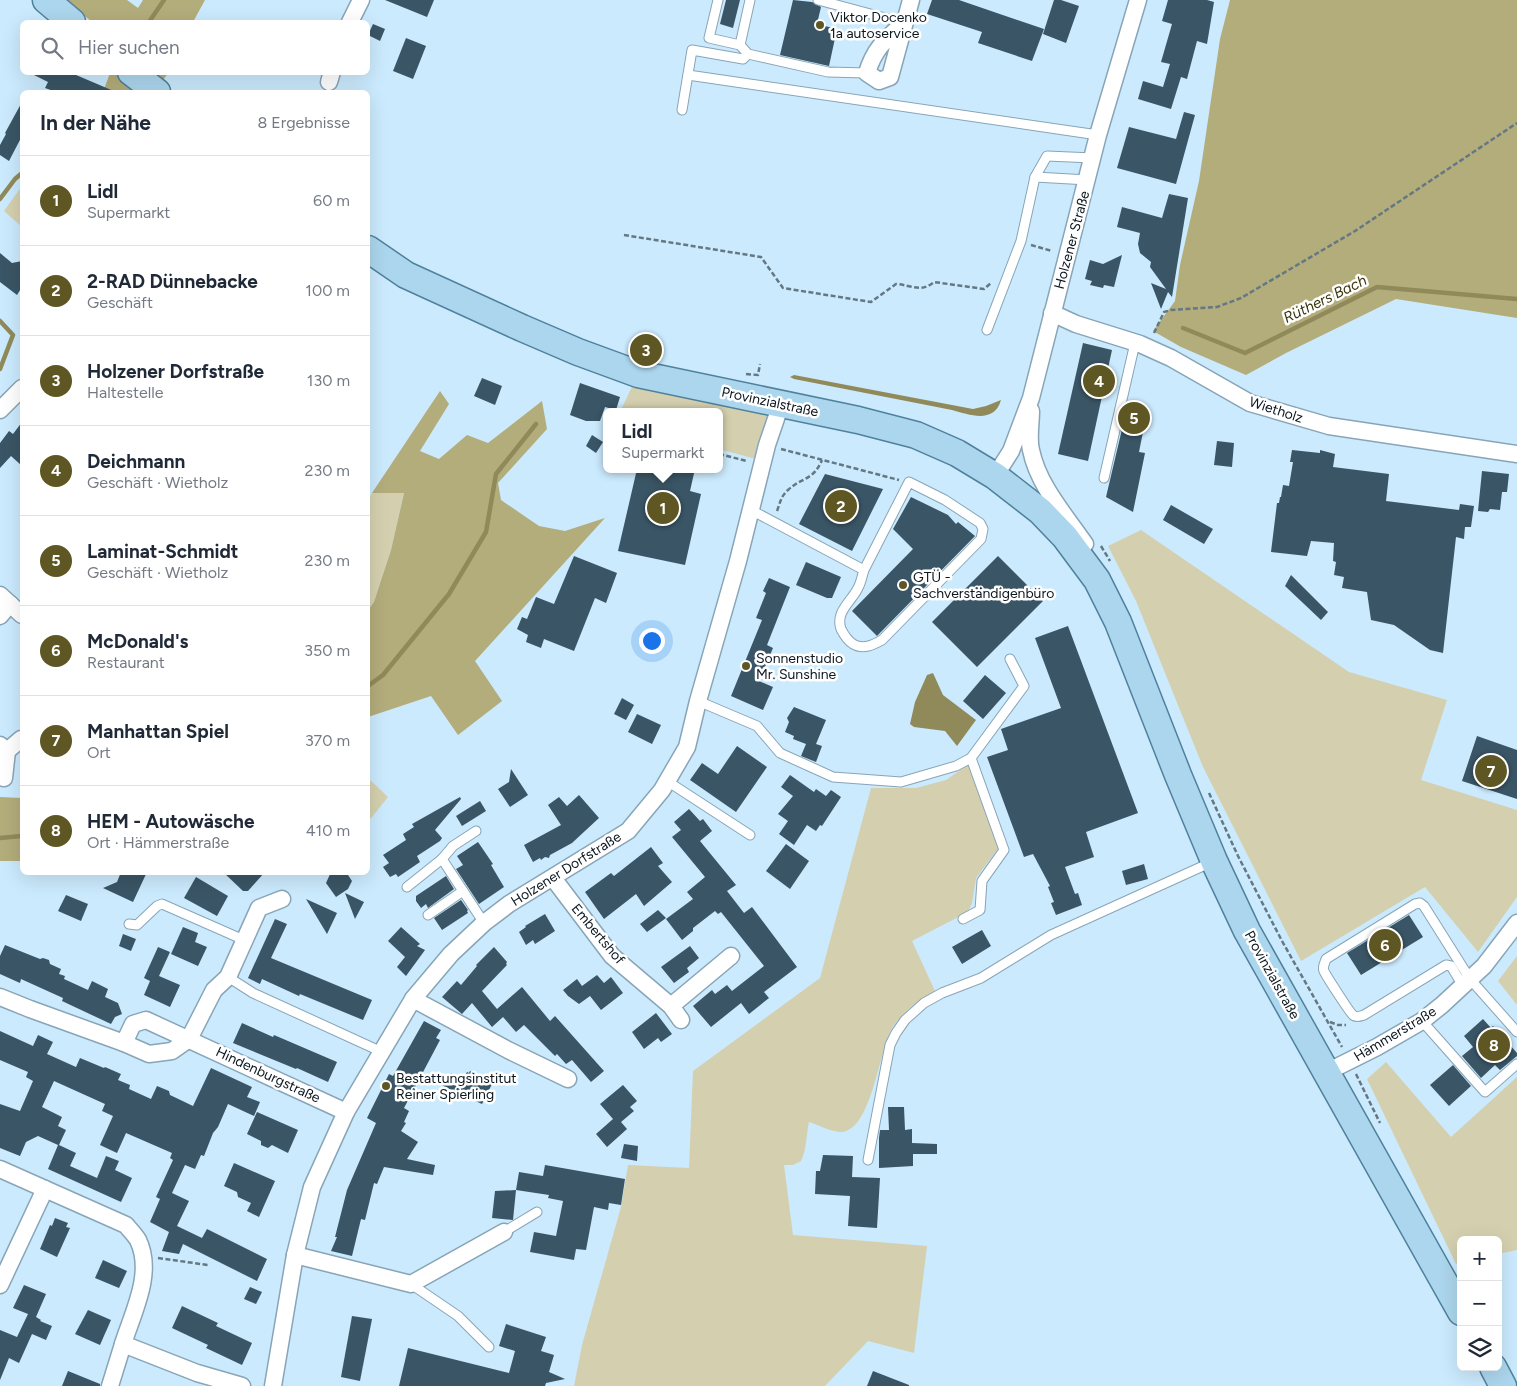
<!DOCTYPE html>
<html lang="de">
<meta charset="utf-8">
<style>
body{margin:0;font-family:Figtree,sans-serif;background:#f6f6f7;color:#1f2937}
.controls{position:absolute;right:15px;bottom:15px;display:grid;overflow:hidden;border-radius:8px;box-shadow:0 5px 20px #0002}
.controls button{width:45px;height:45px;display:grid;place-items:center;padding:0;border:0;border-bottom:1px solid #e0e1e3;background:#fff;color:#1f2937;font:25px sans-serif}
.you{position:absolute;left:651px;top:640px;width:18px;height:18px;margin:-12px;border:4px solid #fff;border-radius:50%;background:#1a73e8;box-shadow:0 0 0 8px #1a73e833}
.badge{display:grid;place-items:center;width:32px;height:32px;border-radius:50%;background:#5e5723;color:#fff;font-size:16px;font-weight:700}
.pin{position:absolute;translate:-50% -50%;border:2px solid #fff;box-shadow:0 1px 5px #0006}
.popup{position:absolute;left:603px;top:408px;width:120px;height:65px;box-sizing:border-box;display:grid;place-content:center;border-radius:8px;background:#fff;filter:drop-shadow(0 1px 4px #0005);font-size:16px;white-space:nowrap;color:#747a83}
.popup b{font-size:19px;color:#1f2937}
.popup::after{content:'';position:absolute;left:50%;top:100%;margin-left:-10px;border:10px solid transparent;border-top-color:#fff}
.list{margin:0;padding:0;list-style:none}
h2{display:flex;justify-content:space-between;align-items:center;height:65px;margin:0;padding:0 20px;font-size:21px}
h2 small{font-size:16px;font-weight:400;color:#747a83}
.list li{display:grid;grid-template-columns:32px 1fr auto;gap:15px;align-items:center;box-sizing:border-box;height:90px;padding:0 20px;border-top:1px solid #e0e1e3}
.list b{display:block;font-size:19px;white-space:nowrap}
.list p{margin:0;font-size:16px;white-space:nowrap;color:#747a83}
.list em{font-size:16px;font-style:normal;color:#747a83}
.icon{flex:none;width:28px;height:28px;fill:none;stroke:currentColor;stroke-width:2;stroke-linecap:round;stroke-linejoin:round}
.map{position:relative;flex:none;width:1517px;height:1386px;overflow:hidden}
.search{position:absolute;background:#fff;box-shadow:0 5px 20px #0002;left:20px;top:20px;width:350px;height:55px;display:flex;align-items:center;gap:12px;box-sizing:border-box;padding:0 18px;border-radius:8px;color:#747a83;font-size:19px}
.panel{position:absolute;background:#fff;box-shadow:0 5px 20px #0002;left:20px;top:90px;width:350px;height:785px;border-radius:8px}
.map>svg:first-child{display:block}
</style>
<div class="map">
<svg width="1517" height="1386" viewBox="0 0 1517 1386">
<rect width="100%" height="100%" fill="#cbeafd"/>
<g fill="#d4d0af">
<path d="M22 186V227L4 211Z"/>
<path d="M638 374 781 404 763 461 719 449V412H620Z"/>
<path d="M404 492 391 550 374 602 368 610V501L372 493Z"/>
<path d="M1141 530 1349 672 1447 700 1421 780 1517 810V897L1478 952 1425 887 1301 961 1203 767 1136 601 1108 546Z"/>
<path d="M969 764 1000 846 976 878 972 903 968 912 912 941 935 991C918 1001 903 1011 892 1028 879 1050 872 1129 842 1132 831 1132 819 1125 809 1122 806 1135 807 1149 801 1161L793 1165H784L793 1235 927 1246 914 1353 868 1341 825 1386H574L582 1345 621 1207 628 1165 689 1168 693 1071 820 978 871 788H916L946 780Z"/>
<path d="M368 778 388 797 368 822Z"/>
<path d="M1517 956V1005L1498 981Z"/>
<path d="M1386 1062 1451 1137 1517 1077V1250L1498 1254V1240H1461V1263L1456 1264 1367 1079Z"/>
</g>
<g fill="#b3ac7b">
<path d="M66 0H127L138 8 143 0H205L193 22H92Z"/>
<path d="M1230 0H1517V318L1396 299 1286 353 1246 375 1181 347 1153 331 1175 301 1180 265 1199 181 1220 39Z"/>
<path d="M110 73H168L155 92H103Z"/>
<path d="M440 391 449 404 420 451 439 459 467 435 488 443 542 401 547 429 498 483 501 500 539 526 565 531 605 518 475 661 502 701 458 735 431 696 368 717V610L374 602 391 550 404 493H372Z"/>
<path d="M0 797 22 798V861H0Z"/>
</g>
<g fill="#908a5a">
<path d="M794 375 973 409 986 406 1001 400C994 424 970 415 952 410L794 379 790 377Z"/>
<path d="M933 673 943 695 976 720 957 746 945 731 914 727 910 724 915 702 927 675Z"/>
</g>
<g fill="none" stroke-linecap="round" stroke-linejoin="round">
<g stroke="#908a5a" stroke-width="4.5">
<path d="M149 22 164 0"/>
<path d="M0 199 15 179 22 173"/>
<path d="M0 321 13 335 0 369"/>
<path d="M1183 328 1245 353 1377 287 1517 299"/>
<path d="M368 686 383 675 449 594 486 532 496 474 536 424"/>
<path d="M0 838 22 836"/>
</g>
</g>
<g fill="#3a5565">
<path d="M385 0H434L427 17Z"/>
<path d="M726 0H740L733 28 720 24Z"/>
<path d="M793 0 812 2 821 7 817 24 837 29 829 66 780 55Z"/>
<path d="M932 0H959L1044 29 1032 61 978 43 982 32 927 14Z"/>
<path d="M1054 0H1061L1079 6 1066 43 1043 34Z"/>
<path d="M1168 0H1207L1214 2 1207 44 1197 41 1187 79 1181 77 1171 109 1138 99 1143 81 1163 87 1170 64 1161 62 1172 24 1162 21Z"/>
<path d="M373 24 385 29 380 41 368 35Z"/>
<path d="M406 38 426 46 413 79 393 71Z"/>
<path d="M28 72H69L116 92H56L45 88 48 82Z"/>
<path d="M22 102V136L9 161 0 155V145L6 134 5 133Z"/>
<path d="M1184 112 1195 115 1176 184 1117 168 1129 127 1176 139Z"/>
<path d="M1169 194 1188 198 1172 297 1168 292 1161 309 1151 283 1166 289 1150 267 1151 262 1140 253 1138 244 1140 233 1117 227 1122 207 1162 218Z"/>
<path d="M0 253 12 263 22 261V287L17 295 0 282Z"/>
<path d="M1122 255 1114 287 1104 285 1103 288 1090 285 1092 281 1085 279 1090 260 1103 264Z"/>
<path d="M1083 343 1112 350 1088 461 1058 454Z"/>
<path d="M482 378 502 386 495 405 474 396Z"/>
<path d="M580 383 620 397 616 410 605 407 600 421H586L570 415Z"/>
<path d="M1127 408 1147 412 1139 452 1145 453 1133 512 1106 497Z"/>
<path d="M22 422V466L11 456 0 468V443L9 431 13 434Z"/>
<path d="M592 435 603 442 596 453 586 446Z"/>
<path d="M1217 441 1234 443 1232 467 1214 465Z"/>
<path d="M1292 450 1320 453V450L1335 454 1333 467 1389 474 1386 501 1459 510 1460 504 1474 506 1471 527H1465L1464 539 1456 537 1443 653 1430 650 1394 625 1371 620 1367 592 1342 588 1344 577 1334 575 1336 562 1333 561 1334 543 1311 541 1307 556 1271 552 1277 503H1279L1280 497H1281L1283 485 1289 486 1293 462H1290Z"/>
<path d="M637 469H695L690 491 701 494 685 565 618 551Z"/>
<path d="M1482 471 1509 474 1507 492H1502L1500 510 1490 509 1488 512 1478 511Z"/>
<path d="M825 474 883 489 852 551 799 524Z"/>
<path d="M911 497 948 515 956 524 958 522 975 536 877 636 852 611 913 549 893 529Z"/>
<path d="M1171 505 1213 529 1204 544 1163 520Z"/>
<path d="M574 556 617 573 606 603 595 598 574 651 544 639 541 648 526 642 528 635 517 629 522 617 527 619 536 597 554 604Z"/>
<path d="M998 556 1043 601 977 667 932 622Z"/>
<path d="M806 562 841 577 832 598H827L796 585Z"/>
<path d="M1291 575 1328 612 1321 620 1285 586Z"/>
<path d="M769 578 790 587 767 645 773 648 759 681 773 687 763 710 731 696 762 620 756 618 766 593 763 591Z"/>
<path d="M1068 626 1138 813 1086 832 1094 857 1065 867 1075 894 1078 893 1082 905 1056 915 1051 903 1054 902 1048 887 1050 886 1033 854 1024 857 987 757 1008 750 1001 729 1061 708 1035 638Z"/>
<path d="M985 675 1006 693 983 719 963 701Z"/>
<path d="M622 698 634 705 626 720 614 714Z"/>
<path d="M794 707 826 720 816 744 822 746 816 762 801 756 806 744 793 739 794 736 785 732 789 722 787 718Z"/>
<path d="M637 714 661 725 652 744 628 732Z"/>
<path d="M1477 736 1517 750V799L1462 781Z"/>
<path d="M737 746 767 767 736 812 690 780 702 763 718 774Z"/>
<path d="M511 769 528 795 510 807 498 789 509 782Z"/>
<path d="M790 775 814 792 816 789 826 796 831 790 841 797 822 826 820 825 816 831 807 825 794 845 779 834 788 821 778 814 793 796 781 787Z"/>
<path d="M579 795 599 818 572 843 550 855 549 858 545 857 541 860 540 858 533 862 524 845 561 825 548 805 559 797 567 806Z"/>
<path d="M460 797 461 799 435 830 442 838 440 841 417 856 420 862 398 877 396 874 390 877 383 867 389 863 383 855 406 840 403 834 414 827 412 824Z"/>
<path d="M480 801 486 811 462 826 456 816Z"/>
<path d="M689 809 700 821 703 819 712 831 700 841 736 885 727 891 744 913 752 907 797 967 764 992 769 998 749 1014 741 1003 711 1027 693 1006 712 990 715 994 727 985 732 991 764 966 721 912 718 914 715 911 693 928V931L682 940 666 919 693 899 687 892 705 877 672 837 681 830 674 822Z"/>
<path d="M478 842 493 864 491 865 504 887 479 904 456 869 463 865 457 856Z"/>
<path d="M786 844 809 861 790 889 766 871Z"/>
<path d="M651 847 663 863 658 866 672 882 644 906 636 894 604 919 585 892 611 873 614 876Z"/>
<path d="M1144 864 1148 879 1126 885 1122 871Z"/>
<path d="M121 872H147L133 902 103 888 117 882Z"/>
<path d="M223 872H265L248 891H243Z"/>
<path d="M331 872H346L352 881 348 889 336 897 326 883Z"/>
<path d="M446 876 454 889 428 908 426 904 421 908 416 901V896Z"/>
<path d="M196 877 228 896 217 916 184 898Z"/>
<path d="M345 893 364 902 355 919Z"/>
<path d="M66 895 88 904 81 921 58 911Z"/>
<path d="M306 899 337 913 327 934Z"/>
<path d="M461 900 468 910 467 911 468 913 442 930 434 918Z"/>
<path d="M658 910 666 918 647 932 640 924Z"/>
<path d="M545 914 555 931 535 944 533 940 526 945 519 932 526 927 525 926Z"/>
<path d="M1409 915 1423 937 1361 975 1347 953Z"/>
<path d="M275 919 287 924 271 958 372 1000 363 1020 300 994 299 996 262 979 260 984 248 978Z"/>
<path d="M183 927 198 933 195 942 207 947 198 966 171 954Z"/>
<path d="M401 927 420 944 417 946 425 950 406 976 397 967 405 957 388 941Z"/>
<path d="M982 930 991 946 962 964 952 947Z"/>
<path d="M123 934 136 939 131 951 119 946Z"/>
<path d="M5 945 40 959 43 958 49 960 50 964 61 969 59 974 65 976 64 979 88 990 92 981 108 989 105 997 118 1003 122 1014 115 1017 111 1024 62 1001 63 998 21 979 20 983 0 974V956Z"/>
<path d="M690 946 699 958 687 968 689 972 674 983 661 967Z"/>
<path d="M158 947 170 952 159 976 180 985 170 1007 144 995 150 981 144 978Z"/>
<path d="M494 947 507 962 506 964 507 965 482 991 497 1009 522 987 550 1021 555 1016 604 1071 591 1082 572 1060 566 1064 557 1054 555 1056 524 1025 516 1032 503 1017 492 1027 472 1003 462 1014 442 997 457 981 461 985 477 966 476 965Z"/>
<path d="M597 975 604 983 611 977 623 993 601 1010 590 996 579 1004 568 996 563 990 577 979 582 986Z"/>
<path d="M656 1013 672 1034 661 1042 658 1038 644 1049 632 1032Z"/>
<path d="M1483 1019 1491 1028 1493 1026 1517 1053V1056L1500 1070 1495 1065 1481 1078 1462 1056 1473 1047 1464 1036Z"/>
<path d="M424 1021 441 1030 436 1038 440 1040 404 1108 409 1111 404 1122 406 1123 401 1131 418 1142 407 1159 435 1165 433 1175 384 1167 377 1184 374 1183 365 1220 361 1219 352 1256 331 1251 337 1237H335L347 1190 376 1123 367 1118 389 1074 393 1076Z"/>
<path d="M242 1023 273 1037 274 1035 337 1062 328 1082 297 1068 296 1069 233 1043Z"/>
<path d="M0 1031 33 1046 38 1035 53 1042 47 1054 76 1067 80 1058 104 1068 105 1067 121 1074 118 1080 130 1085 129 1089 151 1099 157 1086 169 1091 170 1095 193 1106 211 1068 252 1087 247 1097 260 1102 254 1116 228 1104 218 1127 213 1133 204 1156 201 1155 195 1169 185 1165 172 1193 189 1201 177 1226 202 1238 207 1229 267 1259 257 1281 183 1244 179 1254 162 1251 169 1232 150 1222 160 1199 156 1197 173 1160 170 1158 172 1153 126 1133 117 1153 100 1145 113 1116 102 1111 105 1104 54 1081 42 1107 62 1117 58 1126 66 1130 59 1145 76 1153 70 1166 97 1178 106 1156 119 1161 115 1170 132 1178 121 1202 48 1169 58 1145 38 1136 26 1142 20 1156 0 1148V1104L20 1111 33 1081 26 1077 28 1072 0 1060Z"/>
<path d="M1453 1065 1471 1086 1449 1106 1430 1085Z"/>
<path d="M470 1071 492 1084 482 1104 443 1086 451 1073 463 1080 467 1072 469 1073Z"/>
<path d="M623 1085 637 1101 630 1107 634 1111 621 1122 627 1129 607 1147 596 1134 613 1119 600 1104Z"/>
<path d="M888 1107H904L905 1130 912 1129V1143L937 1144V1154H913V1166L879 1168V1138L880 1130H889Z"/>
<path d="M257 1112 298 1130 288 1153 272 1145 268 1148 261 1145V1141L247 1134Z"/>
<path d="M624 1144 638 1146 637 1161 621 1158Z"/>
<path d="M823 1155 853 1156 852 1177 880 1178 877 1228 848 1226 850 1196 815 1194 816 1171H820Z"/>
<path d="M234 1163 275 1181 259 1217 247 1211 251 1203 238 1197 237 1192 224 1186Z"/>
<path d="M545 1165 625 1179 621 1205 609 1203 608 1210 594 1207 586 1250 576 1249 574 1260 530 1252 534 1232 556 1236 563 1201 548 1198 549 1195 516 1190 519 1172 543 1176Z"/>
<path d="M516 1190 513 1220 492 1218 495 1191Z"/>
<path d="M55 1218 68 1223 66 1227 70 1228 57 1257 40 1249 50 1225 52 1226Z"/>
<path d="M103 1260 127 1271 119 1288 95 1278Z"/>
<path d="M24 1285 46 1294 36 1317 41 1320 40 1321 52 1326 46 1340 32 1334 19 1363 9 1358 0 1380V1330L17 1337 28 1314 13 1308Z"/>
<path d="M250 1287 262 1292 256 1304 244 1299Z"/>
<path d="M182 1306 218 1323 216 1326 252 1343 242 1365 206 1348 208 1345 172 1328Z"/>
<path d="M88 1310 111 1320 100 1345 75 1334Z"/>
<path d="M352 1316 372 1319 360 1381 341 1377Z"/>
<path d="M506 1324 546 1337 541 1351 554 1355 549 1372 565 1379 546 1383 545 1386H399L408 1348 509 1373 515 1351 499 1346Z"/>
<path d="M68 1371 100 1384V1386H62Z"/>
<path d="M873 1371 909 1385V1386H867Z"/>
</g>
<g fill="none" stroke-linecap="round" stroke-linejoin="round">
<defs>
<g id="lane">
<path d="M718 0 709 38 740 45 748 54 828 72 867 73"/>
<path d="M818 0 904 23"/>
<path d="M740 45 750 0"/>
<path d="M688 75 1098 135"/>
<path d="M682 110 692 50 743 59 748 54"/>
<path d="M1035 177 1088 180"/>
<path d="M987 330 1021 241 1035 177 1047 156 1093 158"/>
<path d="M1104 478 1135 343"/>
<path d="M751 510 864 570 909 482 945 500 980 523 983 529 981 539 882 640C873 645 863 650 853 644 847 640 844 635 841 629 835 612 851 602 858 588 861 583 862 576 864 570"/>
<path d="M698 701 757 726 780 753 833 777 901 782 956 766 971 758 1024 686 1010 659"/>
<path d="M667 781 750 835"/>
<path d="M442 859 484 923"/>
<path d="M407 887 442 859 453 846 476 831"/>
<path d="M428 915 463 891"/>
<path d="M963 919 980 910 982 881 1004 850 971 758"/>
<path d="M129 924 137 925 157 906 162 904 244 940"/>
<path d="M228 977 253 993 382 1052"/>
<path d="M1463 986 1451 966 1446 965 1364 1015C1361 1016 1356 1018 1353 1015 1350 1013 1325 974 1324 971 1322 967 1325 963 1326 959L1415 904 1420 903 1424 906 1470 979 1517 1032"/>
<path d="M1422 1021 1485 1092 1517 1064"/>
<path d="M868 1160 890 1045 896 1033 905 1020 924 1003 942 993 981 978 1051 935 1212 862"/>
<path d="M504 1232 537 1212"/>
<path d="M411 1284 458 1316 489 1347"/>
</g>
<g id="street">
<path d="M350 22 361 0"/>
<path d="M904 23C885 40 874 49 867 73L879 81 890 77 911 0"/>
<path d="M329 82 332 72"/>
<path d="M1052 313 1076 324 1140 344 1171 358 1250 403 1329 426 1517 454"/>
<path d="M0 410 22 388"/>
<path d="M1031 411C1031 423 1028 438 1031 450 1038 485 1065 515 1085 544"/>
<path d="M995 476 1011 451 1031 398 1098 135 1138 0"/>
<path d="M0 595 22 615"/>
<path d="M0 616 10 604"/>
<path d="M0 745 7 751 4 778"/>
<path d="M7 751 21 739"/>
<path d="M553 878 612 956 671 1006 681 1020"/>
<path d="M0 997 30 1009 124 1043 133 1024 146 1020 346 1112"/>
<path d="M413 999 508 1050 568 1079"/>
<path d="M671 1006 731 956"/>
<path d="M124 1043 149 1054 172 1051 189 1039 214 990 228 977 259 908 282 899"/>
<path d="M1327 1072 1377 1047 1422 1021 1442 1005 1484 966 1517 923"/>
<path d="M0 1169 126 1225C130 1230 135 1235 138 1240 154 1273 133 1312 123 1344L197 1373 242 1386"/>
<path d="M295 1255 411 1284 504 1232"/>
<path d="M0 1285 45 1189"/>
<path d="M110 1386 123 1344"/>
<path d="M273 1386 295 1255 312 1187 346 1112 413 999 451 954 484 923 509 904 628 831 662 790 687 747 698 701 738 561 767 445 781 404"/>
</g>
<g id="primary">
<path d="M46 0 72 22"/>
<path d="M131 72 157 92"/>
<path d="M368 249 406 275 522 328 578 352 638 374 858 420 916 435 957 453 995 476 1040 511 1065 537 1097 580 1118 622 1178 775 1214 861 1247 931 1461 1312"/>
<path d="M1493 1367 1503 1386"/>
</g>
</defs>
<use href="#lane" stroke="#88a5b7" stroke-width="11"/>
<use href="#street" stroke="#88a5b7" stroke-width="19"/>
<use href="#primary" stroke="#4f819c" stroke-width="29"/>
<g stroke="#647884" stroke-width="2.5" stroke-dasharray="5 2.5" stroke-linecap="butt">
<path d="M624 235 761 257 783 288 871 302 896 284C911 285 921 293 934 282L984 289 991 283"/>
<path d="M1031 245 1052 251"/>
<path d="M1154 333 1164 312 1171 310 1217 307 1241 298 1355 231 1517 123"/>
<path d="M746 374 758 375 760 364"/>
<path d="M781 449 899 480"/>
<path d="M719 454 747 461"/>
<path d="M777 511C780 503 781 496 788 490 802 477 813 481 822 460"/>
<path d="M1101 546 1110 561"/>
<path d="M1209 793 1238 856 1282 941 1342 1047"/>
<path d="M1330 1022 1338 1025H1346"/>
<path d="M1356 1074 1380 1123"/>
<path d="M158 1258 208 1265"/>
</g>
<use href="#lane" stroke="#fff" stroke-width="9"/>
<use href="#street" stroke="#fff" stroke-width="16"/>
<use href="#primary" stroke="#acd6ed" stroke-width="26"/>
</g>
<g fill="#5e5723" stroke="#fff" stroke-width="2">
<circle cx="820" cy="25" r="5"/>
<circle cx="903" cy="585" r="5"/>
<circle cx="746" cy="666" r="5"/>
<circle cx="386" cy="1086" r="5"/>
</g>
<g text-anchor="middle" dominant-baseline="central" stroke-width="5" stroke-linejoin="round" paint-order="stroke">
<g font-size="14" fill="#0b161d" stroke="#fff" text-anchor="start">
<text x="830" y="17">Viktor Docenko<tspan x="830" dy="16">1a autoservice</tspan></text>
<text x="913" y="577">GTÜ -<tspan x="913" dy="16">Sachverständigenbüro</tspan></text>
<text x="756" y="658">Sonnenstudio<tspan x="756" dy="16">Mr. Sunshine</tspan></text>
<text x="396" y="1078">Bestattungsinstitut<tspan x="396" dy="16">Reiner Spierling</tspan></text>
</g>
<g font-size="14" fill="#0b161d" stroke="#fff">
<text transform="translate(1072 240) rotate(-75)">Holzener Straße</text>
<text transform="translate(770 402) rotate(12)">Provinzialstraße</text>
<text transform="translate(1276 410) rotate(18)">Wietholz</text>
<text transform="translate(566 869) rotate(-32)">Holzener Dorfstraße</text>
<text transform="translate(598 934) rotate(50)">Embertshof</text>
<text transform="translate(1272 975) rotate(61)">Provinzialstraße</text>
<text transform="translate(1395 1034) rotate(-31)">Hämmerstraße</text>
<text transform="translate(268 1075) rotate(25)">Hindenburgstraße</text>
</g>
<g font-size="15" font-style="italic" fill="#3b360d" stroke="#fff">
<text transform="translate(1325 299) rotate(-26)">Rüthers Bach</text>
</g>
</g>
</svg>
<div class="controls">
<button>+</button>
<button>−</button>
<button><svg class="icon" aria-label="layers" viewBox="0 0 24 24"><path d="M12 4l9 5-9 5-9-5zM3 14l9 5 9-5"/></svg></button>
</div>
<div class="you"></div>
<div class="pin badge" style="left:663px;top:508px">1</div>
<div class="popup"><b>Lidl</b>Supermarkt</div>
<div class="pin badge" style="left:841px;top:506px">2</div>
<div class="pin badge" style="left:646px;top:350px">3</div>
<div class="pin badge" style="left:1099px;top:381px">4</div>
<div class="pin badge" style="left:1134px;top:418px">5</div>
<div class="pin badge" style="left:1385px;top:945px">6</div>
<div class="pin badge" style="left:1491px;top:771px">7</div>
<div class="pin badge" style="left:1494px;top:1045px">8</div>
<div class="search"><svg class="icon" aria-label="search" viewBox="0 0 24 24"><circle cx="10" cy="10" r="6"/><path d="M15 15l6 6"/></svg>Hier suchen</div>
<section class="panel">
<h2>In der Nähe<small>8 Ergebnisse</small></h2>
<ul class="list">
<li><span class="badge">1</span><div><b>Lidl</b><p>Supermarkt</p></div><em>60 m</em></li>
<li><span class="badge">2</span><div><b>2-RAD Dünnebacke</b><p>Geschäft</p></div><em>100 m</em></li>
<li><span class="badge">3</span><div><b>Holzener Dorfstraße</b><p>Haltestelle</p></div><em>130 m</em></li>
<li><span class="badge">4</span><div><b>Deichmann</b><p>Geschäft · Wietholz</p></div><em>230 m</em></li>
<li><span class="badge">5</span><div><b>Laminat-Schmidt</b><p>Geschäft · Wietholz</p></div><em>230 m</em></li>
<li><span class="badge">6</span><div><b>McDonald's</b><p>Restaurant</p></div><em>350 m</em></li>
<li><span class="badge">7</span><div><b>Manhattan Spiel</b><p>Ort</p></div><em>370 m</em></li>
<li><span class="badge">8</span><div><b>HEM - Autowäsche</b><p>Ort · Hämmerstraße</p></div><em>410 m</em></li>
</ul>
</section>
</div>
